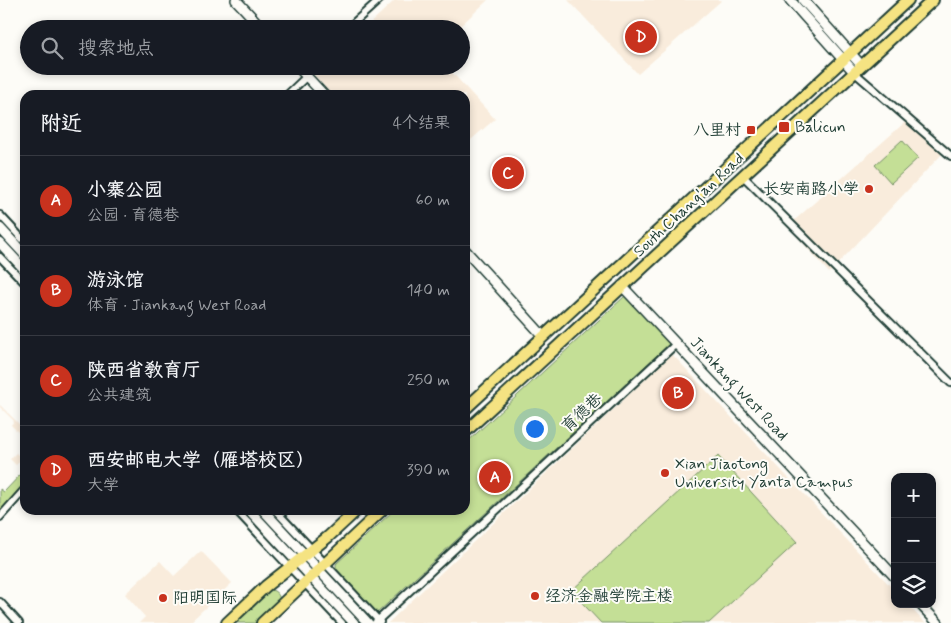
<!DOCTYPE html>
<html lang="zh">
<meta charset="utf-8">
<style>
body{margin:0;font-family:Mynerve,"LXGW WenKai TC",sans-serif;background:#20242c;color:#f1f3f6}
.controls{position:absolute;right:15px;bottom:15px;display:grid;overflow:hidden;border-radius:10px;box-shadow:0 2px 8px #0003}
.controls button{width:45px;height:45px;display:grid;place-items:center;padding:0;border:0;border-bottom:1px solid #363941;background:#171b24;color:#f1f3f6;font:25px sans-serif}
.you{position:absolute;left:534px;top:428px;width:18px;height:18px;margin:-12px;border:4px solid #fff;border-radius:50%;background:#1a73e8;box-shadow:0 0 0 8px #1a73e833}
.badge{display:grid;place-items:center;width:32px;height:32px;border-radius:50%;background:#c8321e;color:#fff;font-size:16px;font-weight:700}
.pin{position:absolute;translate:-50% -50%;border:2px solid #fff;box-shadow:0 1px 5px #0006}
.list{margin:0;padding:0;list-style:none}
h2{display:flex;justify-content:space-between;align-items:center;height:65px;margin:0;padding:0 20px;font-size:21px}
h2 small{font-size:16px;font-weight:400;color:#9ea1a6}
.list li{display:grid;grid-template-columns:32px 1fr auto;gap:15px;align-items:center;box-sizing:border-box;height:90px;padding:0 20px;border-top:1px solid #363941}
.list b{display:block;font-size:19px;white-space:nowrap}
.list p{margin:0;font-size:16px;white-space:nowrap;color:#9ea1a6}
.list em{font-size:16px;font-style:normal;color:#9ea1a6}
.icon{flex:none;width:28px;height:28px;fill:none;stroke:currentColor;stroke-width:2;stroke-linecap:round;stroke-linejoin:round}
.map{position:relative;flex:none;width:951px;height:623px;overflow:hidden}
.search{position:absolute;background:#171b24;box-shadow:0 2px 8px #0003;left:20px;top:20px;width:450px;height:55px;display:flex;align-items:center;gap:12px;box-sizing:border-box;padding:0 18px;border-radius:28px;color:#9ea1a6;font-size:19px}
.panel{position:absolute;background:#171b24;box-shadow:0 2px 8px #0003;left:20px;top:90px;width:450px;height:425px;border-radius:15px}
.map>svg:first-child{display:block}
</style>
<div class="map">
<svg width="951" height="623" viewBox="0 0 951 623">
<rect width="100%" height="100%" fill="#fdfcf7"/>
<filter id="ink" filterUnits="userSpaceOnUse"><feTurbulence type="fractalNoise" baseFrequency=".02" numOctaves="2"/><feDisplacementMap in="SourceGraphic" scale="10" xChannelSelector="R" yChannelSelector="G"/><feConvolveMatrix kernelMatrix="1 2 1 2 8 2 1 2 1" color-interpolation-filters="sRGB"/></filter>
<g filter="url(#ink)">
<g fill="#f9ecdc">
<path d="M395 0H488L457 29H364Z"/>
<path d="M568 0H722L638 74Z"/>
<path d="M323 66H446L495 119 465 145V95H332L314 75Z"/>
<path d="M912 116 944 152 829 273 788 226Z"/>
<path d="M672 354 895 591V604H907L925 623H388Z"/>
<path d="M0 405 25 430V439L11 425 14 421 0 407Z"/>
<path d="M16 453 25 461V474L20 469 24 464 21 460 16 465 10 459Z"/>
<path d="M201 551 232 583 189 623H139L145 617 125 594 160 561 174 576Z"/>
</g>
<g fill="#c4df96" stroke="#728e65">
<path d="M902 140 918 158 891 183 875 165Z"/>
<path d="M625 296 669 344 375 615 336 575V564L394 510H465V444Z"/>
<path d="M718 456 797 542 709 623H601L571 591Z"/>
<path d="M23 472 25 473V483L0 512V489L4 492Z"/>
<path d="M270 590C276 590 280 596 280 601L256 623H235Z"/>
</g>
<g fill="none" stroke-linecap="round" stroke-linejoin="round">
<defs>
<g id="street">
<path d="M347 29 379 0"/>
<path d="M855 73 951 156"/>
<path d="M287 95 307 76 309 66"/>
<path d="M743 176 951 383"/>
<path d="M0 215 25 242"/>
<path d="M0 257 25 283"/>
<path d="M236 510 342 623"/>
<path d="M275 510 380 622"/>
<path d="M0 517 25 489"/>
<path d="M0 602 19 623"/>
<path d="M375 623 676 344"/>
</g>
<g id="secondary">
<path d="M236 0 263 29"/>
<path d="M790 0 855 73"/>
<path d="M803 0 862 66"/>
<path d="M297 66 324 95"/>
<path d="M0 228 25 255"/>
<path d="M0 243 25 270"/>
<path d="M465 250 543 336"/>
<path d="M622 286 895 577"/>
<path d="M249 510 354 623"/>
<path d="M263 510 368 623"/>
<path d="M920 604 938 623"/>
</g>
<g id="primary">
<path d="M465 409 908 0"/>
<path d="M465 432 933 0"/>
<path d="M227 623 266 586 328 537 357 510"/>
<path d="M262 623 382 510"/>
</g>
</defs>
<use href="#street" stroke="#1f3d34" stroke-width="10"/>
<use href="#secondary" stroke="#1f3d34" stroke-width="12"/>
<use href="#primary" stroke="#1f3d34" stroke-width="14"/>
<use href="#street" stroke="#fdfcf7" stroke-width="6"/>
<use href="#secondary" stroke="#fdfcf7" stroke-width="9"/>
<use href="#primary" stroke="#f5e382" stroke-width="10"/>
</g>
</g>
<g fill="#c8321e" stroke="#fdfcf7" stroke-width="2">
<rect x="778" y="121" width="12" height="12" rx="2.5"/>
<rect x="746" y="125" width="10" height="10" rx="2.5"/>
<circle cx="869" cy="189" r="5"/>
<circle cx="665" cy="473" r="5"/>
<circle cx="535" cy="596" r="5"/>
<circle cx="163" cy="598" r="5"/>
</g>
<g text-anchor="middle" dominant-baseline="central" stroke-width="4" stroke-linejoin="round" paint-order="stroke">
<g font-size="16" fill="#1f3d34" stroke="#fdfcf7" text-anchor="start">
<text x="795" y="127">Balicun</text>
<text x="741" y="130" text-anchor="end">八里村</text>
<text x="859" y="189" text-anchor="end">长安南路小学</text>
<text x="675" y="464">Xian Jiaotong<tspan x="675" dy="18">University Yanta Campus</tspan></text>
<text x="545" y="596">经济金融学院主楼</text>
<text x="173" y="598">阳明国际</text>
</g>
<g font-size="16" fill="#1f3d34" stroke="#fdfcf7">
<text transform="translate(689 205) rotate(-43)">South Chang'an Road</text>
<text transform="translate(739 389) rotate(47)">Jiankang West Road</text>
<text transform="translate(582 413) rotate(-43)">育德巷</text>
</g>
</g>
</svg>
<div class="controls">
<button>+</button>
<button>−</button>
<button><svg class="icon" aria-label="layers" viewBox="0 0 24 24"><path d="M12 4l9 5-9 5-9-5zM3 14l9 5 9-5"/></svg></button>
</div>
<div class="you"></div>
<div class="pin badge" style="left:495px;top:477px">A</div>
<div class="pin badge" style="left:678px;top:393px">B</div>
<div class="pin badge" style="left:508px;top:173px">C</div>
<div class="pin badge" style="left:641px;top:37px">D</div>
<div class="search"><svg class="icon" aria-label="search" viewBox="0 0 24 24"><circle cx="10" cy="10" r="6"/><path d="M15 15l6 6"/></svg>搜索地点</div>
<section class="panel">
<h2>附近<small>4个结果</small></h2>
<ul class="list">
<li><span class="badge">A</span><div><b>小寨公园</b><p>公园 · 育德巷</p></div><em>60 m</em></li>
<li><span class="badge">B</span><div><b>游泳馆</b><p>体育 · Jiankang West Road</p></div><em>140 m</em></li>
<li><span class="badge">C</span><div><b>陕西省教育厅</b><p>公共建筑</p></div><em>250 m</em></li>
<li><span class="badge">D</span><div><b>西安邮电大学（雁塔校区）</b><p>大学</p></div><em>390 m</em></li>
</ul>
</section>
</div>
